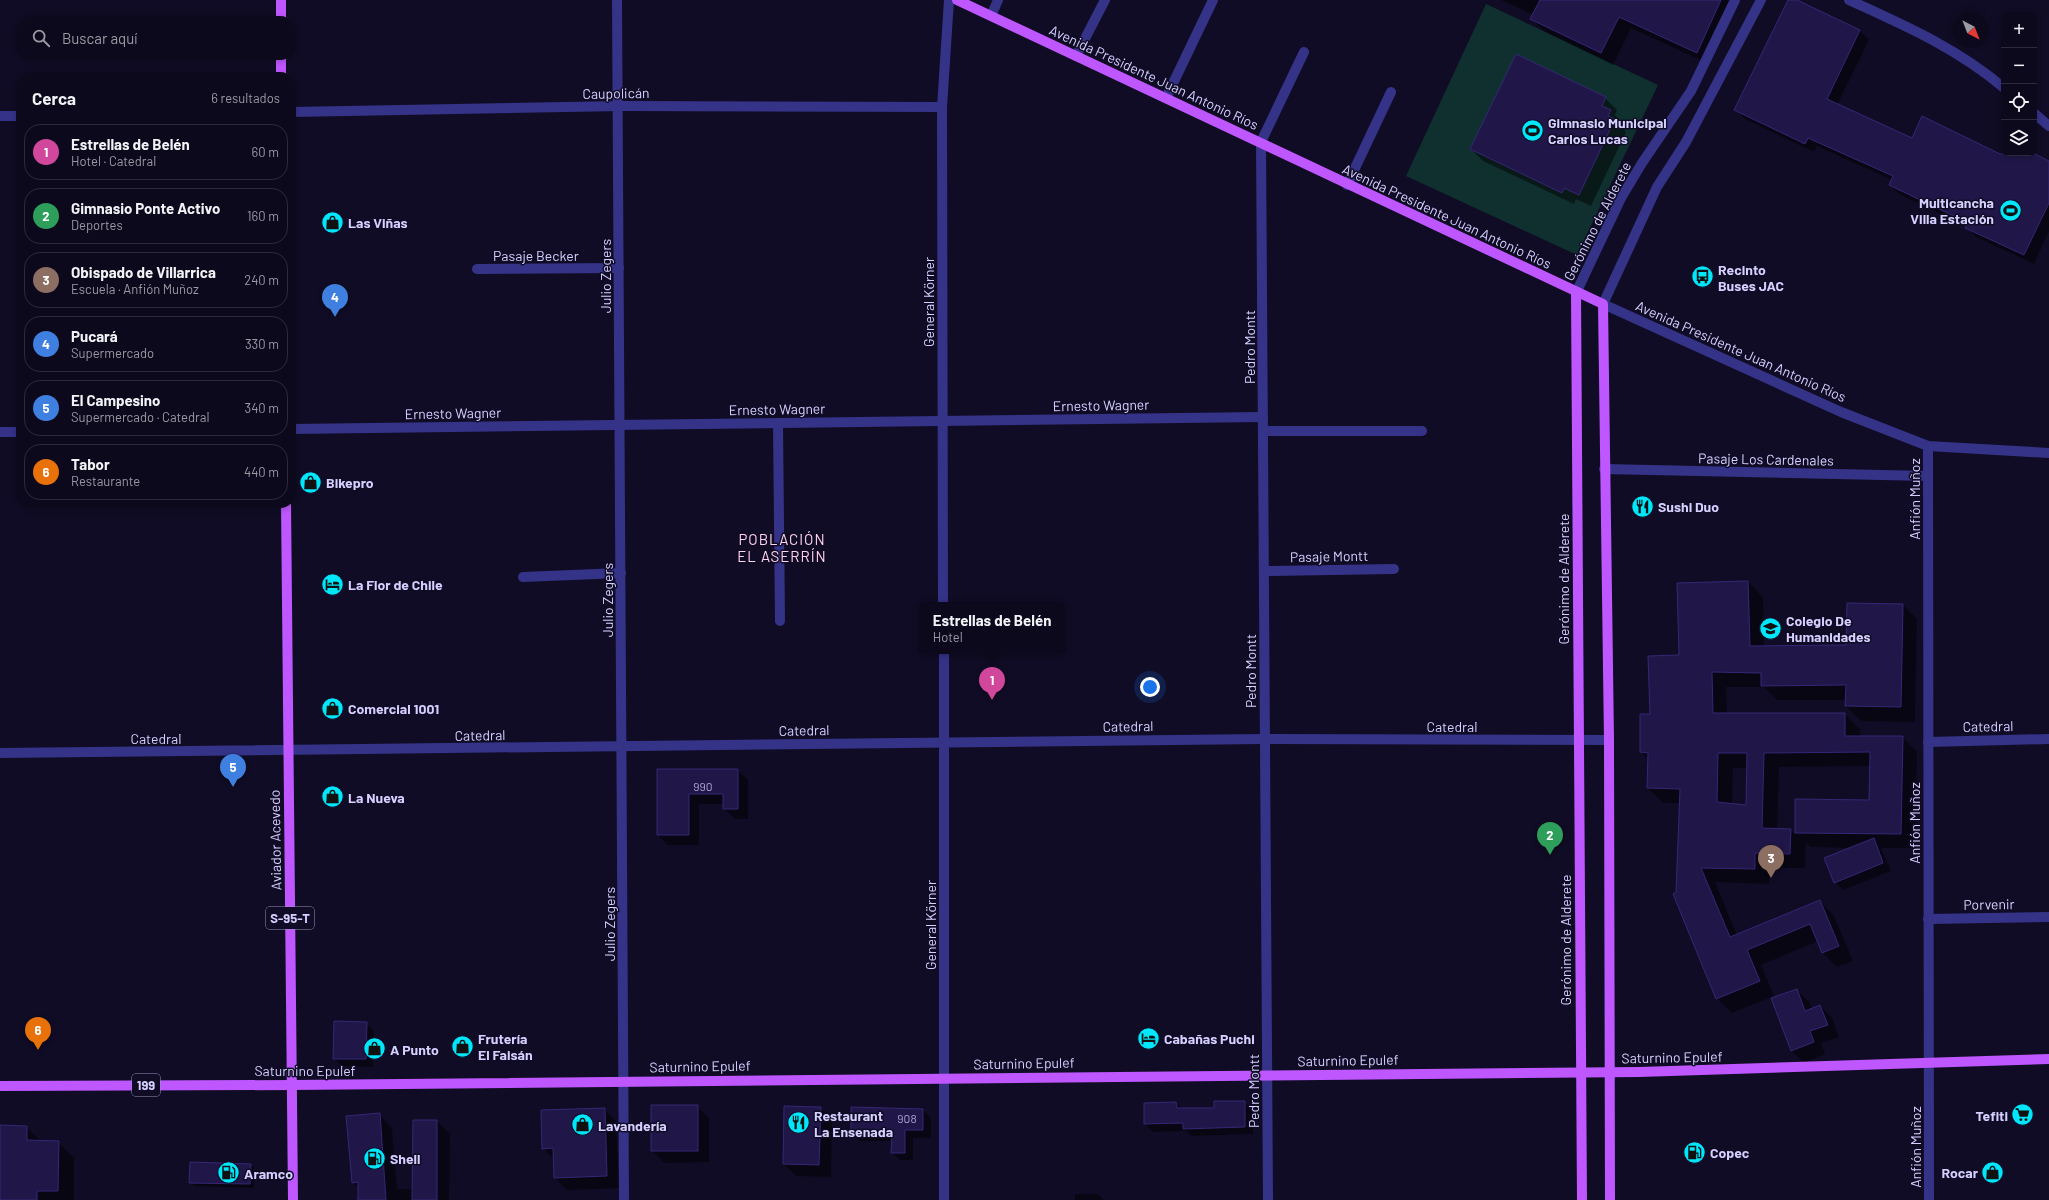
<!DOCTYPE html>
<html lang="es">
<meta charset="utf-8">
<style>
body{margin:0;font-family:Barlow,sans-serif;background:#1a1729;color:#f1f3f6}
.controls{position:absolute;right:12px;top:12px;display:grid;overflow:hidden;border-radius:8px;box-shadow:0 2px 6px #0003}
.controls button{width:36px;height:36px;display:grid;place-items:center;padding:0;border:0;border-bottom:1px solid #2c2a3b;background:#0c091c;color:#f1f3f6;font:20px sans-serif}
.compass{position:absolute;left:1953px;top:12px;width:36px;height:36px;border-radius:50%;background:#0c091c;box-shadow:0 2px 6px #0003;rotate:138deg}
.you{position:absolute;left:1150px;top:687px;width:14px;height:14px;margin:-10px;border:3px solid #fff;border-radius:50%;background:#1a73e8;box-shadow:0 0 0 6px #1a73e833}
.badge{display:grid;place-items:center;width:26px;height:26px;border-radius:50%;background:#db2777;color:#fff;font-size:13px;font-weight:700}
.pin{position:absolute;translate:-50% -33px;filter:drop-shadow(0 1px 2px #0008)}
.pin::after{content:'';position:absolute;top:21px;width:14px;height:12px;background:inherit;clip-path:polygon(0 0,100% 0,50% 100%)}
.popup{position:absolute;left:918px;top:602px;width:148px;height:52px;box-sizing:border-box;display:grid;place-content:center;border-radius:8px;background:#0c091c;filter:drop-shadow(0 1px 3px #0005);font-size:13px;white-space:nowrap;color:#9a9aa3}
.popup b{font-size:15px;color:#f1f3f6}
.popup::after{content:'';position:absolute;left:50%;top:100%;margin-left:-8px;border:8px solid transparent;border-top-color:#0c091c}
.list{margin:0;padding:0;list-style:none}
h2{display:flex;justify-content:space-between;align-items:center;height:52px;margin:0;padding:0 16px;font-size:17px}
h2 small{font-size:13px;font-weight:400;color:#9a9aa3}
.list li{display:grid;grid-template-columns:26px 1fr auto;gap:12px;align-items:center;box-sizing:border-box;height:56px;margin:0 8px 8px;padding:0 8px;border:1px solid #2c2a3b;border-radius:16px}
.list b{display:block;font-size:15px;white-space:nowrap}
.list p{margin:0;font-size:13px;white-space:nowrap;color:#9a9aa3}
.list em{font-size:13px;font-style:normal;color:#9a9aa3}
.icon{flex:none;width:22px;height:22px;fill:none;stroke:currentColor;stroke-width:2;stroke-linecap:round;stroke-linejoin:round}
.map{position:relative;flex:none;width:2049px;height:1200px;overflow:hidden}
.search{position:absolute;background:#0c091c;box-shadow:0 2px 6px #0003;left:16px;top:16px;width:280px;height:44px;display:flex;align-items:center;gap:10px;box-sizing:border-box;padding:0 14px;border-radius:16px;color:#9a9aa3;font-size:15px}
.panel{position:absolute;background:#0c091c;box-shadow:0 2px 6px #0003;left:16px;top:72px;width:280px;height:436px;border-radius:16px}
.map>svg:first-child{display:block}
</style>
<div class="map">
<svg width="2049" height="1200" viewBox="0 0 2049 1200">
<rect width="100%" height="100%" fill="#100c25"/>
<path fill="#0f302e" d="M1486 4 1658 85 1577 255 1406 176Z"/>
<g fill="#0007" fill-rule="evenodd">
<path d="M1501 0H1739L1709 64 1631 28 1613 65 1544 31 1532 19 1534 15Z"/>
<path d="M1789 0H1795L1860 31 1869 40 1837 105 1912 139 2001 155 2004 148V153H2031L2049 162V231L2034 264 1976 237 1967 226 1899 194 1890 185 1892 180 1817 146 1814 152 1745 119 1736 110Z"/>
<path d="M1605 98 1617 110 1615 115 1622 123 1620 126 1626 132 1591 206 1576 199 1574 204 1483 161 1471 149Z"/>
<path d="M1748 582 1763 597 1764 647 1847 646 1903 605 1917 619 1915 722 1861 721 1846 706V700H1777L1764 687H1726L1727 714H1845L1860 729V737H1902L1917 752 1915 848H1881L1891 871 1843 890 1835 882 1852 848 1811 847 1806 842 1805 868H1770L1769 884 1715 882 1737 935 1820 901 1834 916 1853 961 1837 967 1822 952 1818 941 1761 965 1774 996 1732 1013 1717 998 1677 893 1680 803H1663L1648 788 1649 760 1641 752 1651 715 1680 656ZM1870 766V801L1796 800V835L1791 830H1777L1779 767ZM1733 768H1748L1747 806 1732 805Z"/>
<path d="M658 770H737L748 780V819H735L724 809V804H699V845H668L658 835Z"/>
<path d="M1797 990 1809 1002 1812 1009 1820 1006 1832 1018 1839 1037 1821 1043 1825 1054 1804 1063 1792 1051 1773 999Z"/>
<path d="M366 1023 374 1031 373 1067 342 1066 334 1058Z"/>
<path d="M1244 1102 1252 1110 1253 1134 1192 1136 1186 1131 1153 1132 1145 1124 1176 1103 1182 1109H1215Z"/>
<path d="M697 1106 709 1118V1162L664 1163 652 1151Z"/>
<path d="M785 1107 820 1108 832 1120 831 1177 796 1176 784 1164Z"/>
<path d="M604 1109 616 1121 619 1188 567 1190 555 1178 554 1159 543 1148Z"/>
<path d="M923 1110 931 1118V1138H913V1160H900L892 1152V1141H860L852 1133Z"/>
<path d="M379 1114 392 1128 397 1189H413L437 1121 450 1134 449 1200H359V1188L353 1182Z"/>
<path d="M0 1126 26 1127 41 1141 58 1142 74 1158V1200H0Z"/>
<path d="M251 1165 254 1168V1188L194 1186 190 1182Z"/>
<path d="M1075 1194H1098L1104 1200H1075Z"/>
</g>
<g fill="#201748" stroke="#352776" fill-rule="evenodd">
<path d="M1540 0H1721L1697 53 1619 17 1601 53 1530 19Z"/>
<path d="M1788 0H1797L1860 30 1827 99 1912 138 1922 116 2000 154 2033 153 2049 161V203L2024 255 1965 228 1968 223 1889 185 1893 176 1808 138 1805 144 1734 110Z"/>
<path d="M1516 54 1606 97 1602 106 1611 110 1608 116 1615 119 1579 195 1564 188 1562 193 1470 149Z"/>
<path d="M1748 581 1750 646 1846 645 1847 603 1903 604 1901 707 1845 706 1846 685 1761 686V673L1712 672 1713 713H1845V736H1903L1901 834 1795 833V799L1869 800 1870 752 1764 753 1762 828 1791 829 1790 854 1755 853V869L1701 868 1730 937 1820 900 1839 946 1822 953 1810 924 1747 950 1760 981 1716 999 1673 894 1676 892 1680 789 1647 788 1648 753 1640 752V714H1650L1648 656 1679 655 1677 583ZM1718 753H1747L1746 805 1717 802Z"/>
<path d="M657 769H738V809H723V794H689V835H657Z"/>
<path d="M1874 838 1883 863 1834 883 1824 858Z"/>
<path d="M1797 989 1805 1011 1820 1005 1828 1025 1810 1031 1814 1042 1791 1051 1771 998Z"/>
<path d="M334 1021 367 1022 366 1059H333Z"/>
<path d="M1214 1101H1245V1127L1183 1129V1123L1144 1124V1103L1176 1102 1177 1108H1214Z"/>
<rect x="651" y="1105" width="47" height="46"/>
<path d="M784 1106 821 1107 819 1165 783 1164Z"/>
<path d="M851 1107 923 1109V1130H905V1153H891L892 1134 851 1133Z"/>
<path d="M605 1108 607 1176 554 1178 553 1148 542 1149 541 1110Z"/>
<path d="M380 1113 386 1200H358V1182L352 1183 346 1116Z"/>
<path d="M413 1120H437V1200H412Z"/>
<path d="M0 1125 27 1126V1140L59 1141 58 1191H37V1200H0Z"/>
<path d="M190 1162 251 1164 250 1184 189 1183Z"/>
</g>
<g fill="none" stroke-linecap="round" stroke-linejoin="round">
<g stroke="#353388" stroke-width="10">
<path d="M617 0 624 1200"/>
<path d="M1761 0 1686 142 1657 187 1603 304 1841 412 1928 446 2049 453"/>
<path d="M1849 0C1904 25 1957 48 2004 88"/>
<path d="M991 16 998 0"/>
<path d="M1076 56 1105 0"/>
<path d="M1166 98 1213 0"/>
<path d="M291 112 623 106 942 107"/>
<path d="M2034 113 2049 126"/>
<path d="M0 116H21"/>
<path d="M1347 185 1391 92"/>
<path d="M477 269 619 268"/>
<path d="M1576 293 1621 198 1642 163 1691 91 1735 0"/>
<path d="M778 423 780 621"/>
<path d="M291 429 1263 417"/>
<path d="M1263 431H1422"/>
<path d="M0 432H21"/>
<path d="M1928 446 1929 1200"/>
<path d="M1604 469 1928 476"/>
<path d="M1264 571 1394 569"/>
<path d="M523 577 621 573"/>
<path d="M943 605 942 107 949 0"/>
<path d="M944 651V1200"/>
<path d="M1928 742 2049 739"/>
<path d="M0 753 1265 739 1609 740"/>
<path d="M1928 919 2049 917"/>
<path d="M1268 1200 1261 142 1304 52"/>
</g>
<g stroke="#be57ff" stroke-width="10">
<path d="M281 0V21"/>
<path d="M957 0 1603 304 1609 740 1610 1200"/>
<path d="M281 55V77"/>
<path d="M1576 293 1582 1200"/>
<path d="M286 503 293 1200"/>
<path d="M0 1086 292 1085 1639 1072 2049 1059"/>
</g>
</g>
<defs>
<symbol id="stadium-disc" viewBox="-11 -11 22 22"><circle r="9.5" fill="#00e6fb" stroke="#100c25"/><path d="M0-5a6.5 5 0 1 0 0 10a6.5 5 0 1 0 0-10ZM-3.5-1.8h7v3.6h-7Z" fill="#111"/></symbol>
<symbol id="shop-disc" viewBox="-11 -11 22 22"><circle r="9.5" fill="#00e6fb" stroke="#100c25"/><path d="M-5-2.5h2.3a2.7 3.5 0 0 1 5.4 0H5L5.5 6h-11ZM-1.5-2.5h3a1.5 2.3 0 0 0-3 0Z" fill="#111"/></symbol>
<symbol id="bus-disc" viewBox="-11 -11 22 22"><circle r="9.5" fill="#00e6fb" stroke="#100c25"/><path d="M-5-6H5V4H4V6H2V4H-2V6H-4V4H-5ZM-3.5-4V0h7V-4ZM-3.5 1.2v1.5H-2V1.2ZM2 1.2v1.5H3.5V1.2Z" fill="#111"/></symbol>
<symbol id="restaurant-disc" viewBox="-11 -11 22 22"><circle r="9.5" fill="#00e6fb" stroke="#100c25"/><path d="M-5-6h1v4h1v-4h1v4h1v-4h1v5L-1.5 .5V6h-2V.5L-5-1ZM5-6V6H3V1.5H1.5Q1.5-4 5-6Z" fill="#111"/></symbol>
<symbol id="hotel-disc" viewBox="-11 -11 22 22"><circle r="9.5" fill="#00e6fb" stroke="#100c25"/><path d="M-6-4.5h1.5V1H6V5H4.5V3h-9V5H-6ZM-4 0a1.8 1.8 0 1 1 3.6 0ZM.5 0V-2.5h3Q6-2.5 6 0Z" fill="#111"/></symbol>
<symbol id="school-disc" viewBox="-11 -11 22 22"><circle r="9.5" fill="#00e6fb" stroke="#100c25"/><path d="M0-5L7-2L0 1L-7-2ZM-4 1L0 2.5L4 1V4Q0 6-4 4Z" fill="#111"/></symbol>
<symbol id="supermarket-disc" viewBox="-11 -11 22 22"><circle r="9.5" fill="#00e6fb" stroke="#100c25"/><path d="M-6-5.5h2.5l.6 2H6L4.5 2H-2.5L-4.4-4H-6ZM-1.5 3.2a1.3 1.3 0 1 0 .1 0ZM3 3.2a1.3 1.3 0 1 0 .1 0Z" fill="#111"/></symbol>
<symbol id="fuel-disc" viewBox="-11 -11 22 22"><circle r="9.5" fill="#00e6fb" stroke="#100c25"/><path d="M-5.5-6h7V0h2V4h1.3V-2.5L3-4.5l.8-.8L6-3V5H2.5V1h-1V6h-7ZM-4.2-4.7v3.2H.2V-4.7Z" fill="#111"/></symbol>
</defs>
<g fill-rule="evenodd">
<use href="#stadium-disc" x="1520" y="118" width="25" height="25"/>
<use href="#stadium-disc" x="1998" y="198" width="25" height="25"/>
<use href="#shop-disc" x="320" y="210" width="25" height="25"/>
<use href="#bus-disc" x="1690" y="264" width="25" height="25"/>
<use href="#shop-disc" x="298" y="470" width="25" height="25"/>
<use href="#restaurant-disc" x="1630" y="494" width="25" height="25"/>
<use href="#hotel-disc" x="320" y="572" width="25" height="25"/>
<use href="#school-disc" x="1758" y="616" width="25" height="25"/>
<use href="#shop-disc" x="320" y="696" width="25" height="25"/>
<use href="#shop-disc" x="320" y="784" width="25" height="25"/>
<use href="#hotel-disc" x="1136" y="1026" width="25" height="25"/>
<use href="#shop-disc" x="450" y="1034" width="25" height="25"/>
<use href="#shop-disc" x="362" y="1036" width="25" height="25"/>
<use href="#supermarket-disc" x="2010" y="1102" width="25" height="25"/>
<use href="#restaurant-disc" x="786" y="1110" width="25" height="25"/>
<use href="#shop-disc" x="570" y="1112" width="25" height="25"/>
<use href="#fuel-disc" x="1682" y="1140" width="25" height="25"/>
<use href="#fuel-disc" x="362" y="1146" width="25" height="25"/>
<use href="#shop-disc" x="1980" y="1160" width="25" height="25"/>
<use href="#fuel-disc" x="216" y="1160" width="25" height="25"/>
</g>
<g text-anchor="middle" dominant-baseline="central" stroke-width="3" stroke-linejoin="round" paint-order="stroke">
<g font-size="12" fill="#a8a2d1">
<text x="703" y="786">990</text>
<text x="907" y="1118">908</text>
</g>
<g fill="#100c25" stroke="#9a95be" stroke-width="1">
<rect x="266" y="907" width="48" height="22" rx="3"/>
<rect x="132" y="1074" width="28" height="22" rx="3"/>
</g>
<g font-size="13" font-weight="bold" fill="#d5d0ff">
<text x="290" y="918">S-95-T</text>
<text x="146" y="1085">199</text>
</g>
<g font-size="14" fill="#d5d0ff" stroke="#100c25">
<text transform="translate(1154 77) rotate(25)">Avenida Presidente Juan Antonio Ríos</text>
<text transform="translate(616 93) rotate(-1)">Caupolicán</text>
<text transform="translate(1447 216) rotate(25)">Avenida Presidente Juan Antonio Ríos</text>
<text transform="translate(1597 221) rotate(-63)">Gerónimo de Alderete</text>
<text x="536" y="255">Pasaje Becker</text>
<text transform="translate(605 276) rotate(-90)">Julio Zegers</text>
<text transform="translate(928 302) rotate(-90)">General Körner</text>
<text transform="translate(1249 347) rotate(-90)">Pedro Montt</text>
<text transform="translate(1741 351) rotate(24)">Avenida Presidente Juan Antonio Ríos</text>
<text transform="translate(1101 405) rotate(-1)">Ernesto Wagner</text>
<text transform="translate(777 409) rotate(-1)">Ernesto Wagner</text>
<text transform="translate(453 413) rotate(-1)">Ernesto Wagner</text>
<text transform="translate(1766 459) rotate(1)">Pasaje Los Cardenales</text>
<text transform="translate(1914 499) rotate(-90)">Anfión Muñoz</text>
<text transform="translate(1329 556) rotate(-1)">Pasaje Montt</text>
<text transform="translate(1563 579) rotate(-90)">Gerónimo de Alderete</text>
<text transform="translate(607 600) rotate(-90)">Julio Zegers</text>
<text transform="translate(1250 671) rotate(-90)">Pedro Montt</text>
<text transform="translate(1128 726) rotate(-1)">Catedral</text>
<text x="1452" y="726">Catedral</text>
<text transform="translate(1988 726) rotate(-1)">Catedral</text>
<text transform="translate(804 730) rotate(-1)">Catedral</text>
<text transform="translate(480 735) rotate(-1)">Catedral</text>
<text x="156" y="738">Catedral</text>
<text transform="translate(1914 823) rotate(-90)">Anfión Muñoz</text>
<text transform="translate(275 840) rotate(-91)">Aviador Acevedo</text>
<text transform="translate(1989 904) rotate(-1)">Porvenir</text>
<text transform="translate(609 924) rotate(-90)">Julio Zegers</text>
<text transform="translate(930 925) rotate(-90)">General Körner</text>
<text transform="translate(1565 940) rotate(-90)">Gerónimo de Alderete</text>
<text transform="translate(1672 1057) rotate(-1)">Saturnino Epulef</text>
<text transform="translate(1348 1060) rotate(-1)">Saturnino Epulef</text>
<text transform="translate(1024 1063) rotate(-1)">Saturnino Epulef</text>
<text transform="translate(700 1066) rotate(-1)">Saturnino Epulef</text>
<text x="305" y="1070">Saturnino Epulef</text>
<text transform="translate(1253 1091) rotate(-90)">Pedro Montt</text>
<text transform="translate(1915 1147) rotate(-90)">Anfión Muñoz</text>
</g>
<g font-size="14" font-weight="bold" fill="#d5d0ff" stroke="#100c25" text-anchor="start">
<text x="1548" y="122">Gimnasio Municipal<tspan x="1548" dy="16">Carlos Lucas</tspan></text>
<text x="1994" y="202" text-anchor="end">Multicancha<tspan x="1994" dy="16">Villa Estación</tspan></text>
<text x="348" y="222">Las Viñas</text>
<text x="1718" y="269">Recinto<tspan x="1718" dy="16">Buses JAC</tspan></text>
<text x="326" y="482">Bikepro</text>
<text x="1658" y="506">Sushi Duo</text>
<text x="348" y="584">La Flor de Chile</text>
<text x="1786" y="620">Colegio De<tspan x="1786" dy="16">Humanidades</tspan></text>
<text x="348" y="708">Comercial 1001</text>
<text x="348" y="797">La Nueva</text>
<text x="478" y="1038">Frutería<tspan x="478" dy="16">El Faisán</tspan></text>
<text x="1164" y="1038">Cabañas Puchi</text>
<text x="390" y="1049">A Punto</text>
<text x="814" y="1115">Restaurant<tspan x="814" dy="16">La Ensenada</tspan></text>
<text x="2008" y="1115" text-anchor="end">Tefiti</text>
<text x="598" y="1125">Lavandería</text>
<text x="1710" y="1152">Copec</text>
<text x="390" y="1158">Shell</text>
<text x="1978" y="1172" text-anchor="end">Rocar</text>
<text x="244" y="1173">Aramco</text>
</g>
<g font-size="15" letter-spacing="1" fill="#ffd2ef" stroke="#100c25">
<text x="782" y="539">POBLACIÓN<tspan x="782" dy="17">EL ASERRÍN</tspan></text>
</g>
</g>
</svg>
<div class="controls">
<button>+</button>
<button>−</button>
<button><svg class="icon" aria-label="locate" viewBox="0 0 24 24"><circle cx="12" cy="12" r="6"/><path d="M12 2v4M12 18v4M2 12h4M18 12h4"/></svg></button>
<button><svg class="icon" aria-label="layers" viewBox="0 0 24 24"><path d="M12 4l9 5-9 5-9-5zM3 14l9 5 9-5"/></svg></button>
</div>
<svg class="compass" viewBox="-18 -18 36 36"><path d="M0-13l5 13h-10z" fill="#e53935"/><path d="M0 13l5-13h-10z" fill="#9a9aa3"/></svg>
<div class="you"></div>
<div class="pin badge" style="left:992px;top:700px;background:#d1479c">1</div>
<div class="popup"><b>Estrellas de Belén</b>Hotel</div>
<div class="pin badge" style="left:1550px;top:855px;background:#2e9e5b">2</div>
<div class="pin badge" style="left:1771px;top:878px;background:#8d6e63">3</div>
<div class="pin badge" style="left:335px;top:317px;background:#3f7fe0">4</div>
<div class="pin badge" style="left:233px;top:787px;background:#3f7fe0">5</div>
<div class="pin badge" style="left:38px;top:1050px;background:#e8710a">6</div>
<div class="search"><svg class="icon" aria-label="search" viewBox="0 0 24 24"><circle cx="10" cy="10" r="6"/><path d="M15 15l6 6"/></svg>Buscar aquí</div>
<section class="panel">
<h2>Cerca<small>6 resultados</small></h2>
<ul class="list">
<li><span class="badge" style="background:#d1479c">1</span><div><b>Estrellas de Belén</b><p>Hotel · Catedral</p></div><em>60 m</em></li>
<li><span class="badge" style="background:#2e9e5b">2</span><div><b>Gimnasio Ponte Activo</b><p>Deportes</p></div><em>160 m</em></li>
<li><span class="badge" style="background:#8d6e63">3</span><div><b>Obispado de Villarrica</b><p>Escuela · Anfión Muñoz</p></div><em>240 m</em></li>
<li><span class="badge" style="background:#3f7fe0">4</span><div><b>Pucará</b><p>Supermercado</p></div><em>330 m</em></li>
<li><span class="badge" style="background:#3f7fe0">5</span><div><b>El Campesino</b><p>Supermercado · Catedral</p></div><em>340 m</em></li>
<li><span class="badge" style="background:#e8710a">6</span><div><b>Tabor</b><p>Restaurante</p></div><em>440 m</em></li>
</ul>
</section>
</div>
